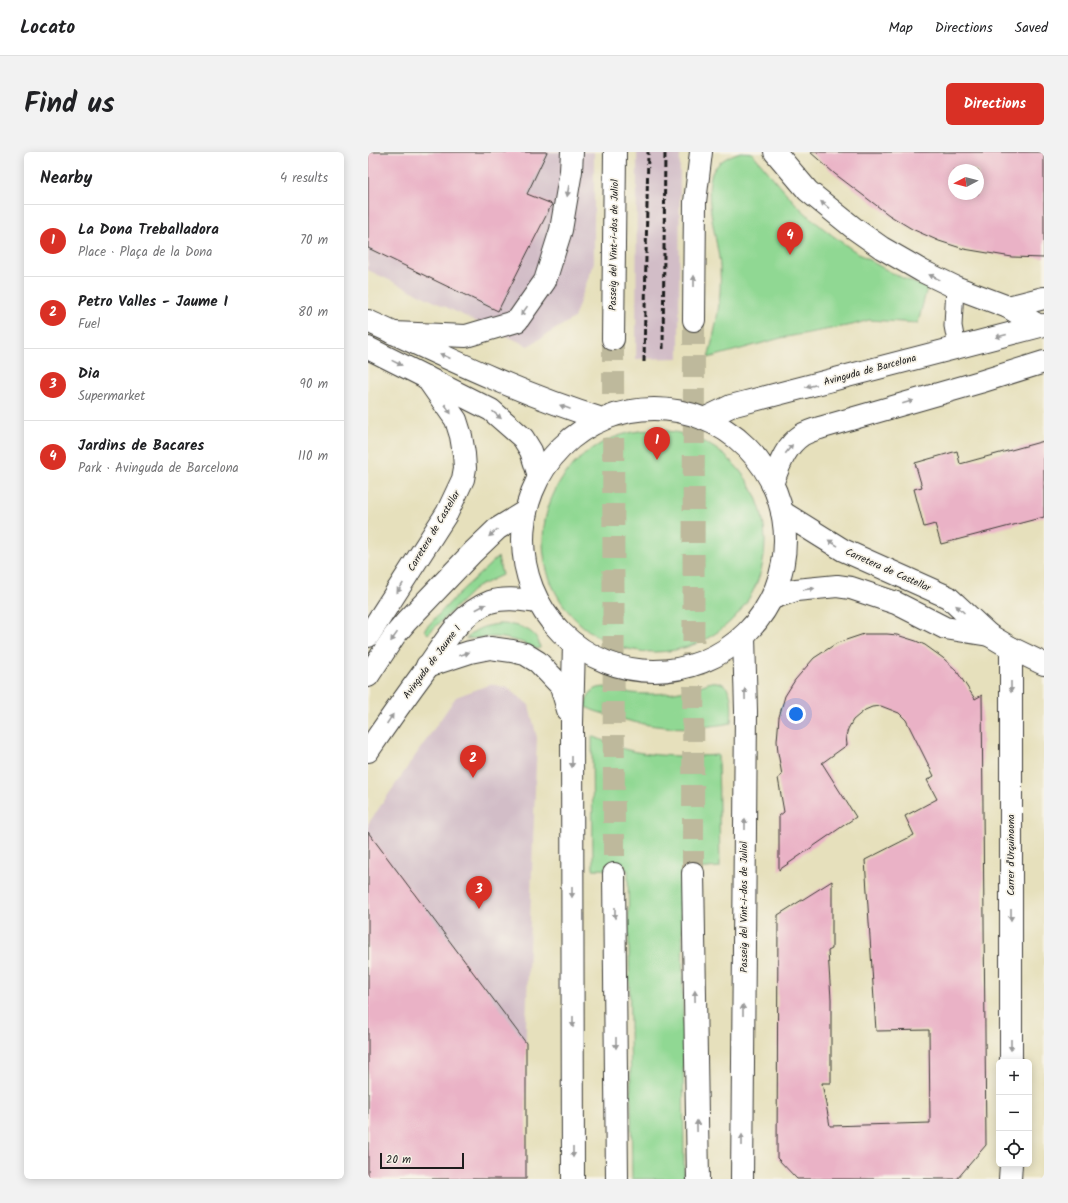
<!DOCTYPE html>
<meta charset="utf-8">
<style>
body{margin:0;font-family:Kalam,sans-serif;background:#f2f2f2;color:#202124}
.controls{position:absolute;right:12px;bottom:12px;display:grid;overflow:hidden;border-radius:6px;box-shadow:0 2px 10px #0003}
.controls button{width:36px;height:36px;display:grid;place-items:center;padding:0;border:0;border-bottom:1px solid #e0e0e0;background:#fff;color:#202124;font:20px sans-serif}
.compass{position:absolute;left:580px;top:12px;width:36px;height:36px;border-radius:50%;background:#fff;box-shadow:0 2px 10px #0003;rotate:263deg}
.scale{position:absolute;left:12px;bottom:10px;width:84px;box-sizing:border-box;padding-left:4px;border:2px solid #1c1c1c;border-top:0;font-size:11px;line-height:14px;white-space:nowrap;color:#1c1c1c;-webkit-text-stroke:3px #f7f3e8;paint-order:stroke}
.you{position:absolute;left:428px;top:562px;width:14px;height:14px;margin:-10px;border:3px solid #fff;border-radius:50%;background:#1a73e8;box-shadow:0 0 0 6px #1a73e833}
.badge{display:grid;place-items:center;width:26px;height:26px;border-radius:50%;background:#d93025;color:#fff;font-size:13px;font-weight:700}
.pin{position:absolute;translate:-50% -33px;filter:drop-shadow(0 1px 2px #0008)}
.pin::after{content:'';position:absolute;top:21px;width:14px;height:12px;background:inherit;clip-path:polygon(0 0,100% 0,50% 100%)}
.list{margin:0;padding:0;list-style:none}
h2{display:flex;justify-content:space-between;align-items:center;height:52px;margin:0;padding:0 16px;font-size:17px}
h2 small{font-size:13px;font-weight:400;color:#757577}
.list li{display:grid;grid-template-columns:26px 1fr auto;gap:12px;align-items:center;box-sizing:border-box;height:72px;padding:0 16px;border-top:1px solid #e0e0e0}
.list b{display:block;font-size:15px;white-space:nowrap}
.list p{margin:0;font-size:13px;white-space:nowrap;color:#757577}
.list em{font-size:13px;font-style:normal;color:#757577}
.icon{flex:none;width:22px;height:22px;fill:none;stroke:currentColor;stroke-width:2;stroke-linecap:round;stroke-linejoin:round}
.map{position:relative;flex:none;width:676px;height:1027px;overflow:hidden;border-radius:6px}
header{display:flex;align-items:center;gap:24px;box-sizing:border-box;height:56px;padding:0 20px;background:#fff;border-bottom:1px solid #e0e0e0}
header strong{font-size:19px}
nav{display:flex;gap:22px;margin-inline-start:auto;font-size:14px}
.intro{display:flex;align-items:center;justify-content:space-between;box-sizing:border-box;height:96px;padding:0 24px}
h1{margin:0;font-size:28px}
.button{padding:10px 18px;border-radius:6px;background:#d93025;color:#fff;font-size:14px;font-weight:700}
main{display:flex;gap:24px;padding:0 24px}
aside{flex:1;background:#fff;border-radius:6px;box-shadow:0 2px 10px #0003}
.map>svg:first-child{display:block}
</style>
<header>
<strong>Locato</strong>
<nav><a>Map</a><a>Directions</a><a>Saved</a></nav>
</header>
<div class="intro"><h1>Find us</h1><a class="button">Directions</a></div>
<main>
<aside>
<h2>Nearby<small>4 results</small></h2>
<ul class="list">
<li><span class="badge">1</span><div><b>La Dona Treballadora</b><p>Place · Plaça de la Dona</p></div><em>70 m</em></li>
<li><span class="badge">2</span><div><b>Petro Valles - Jaume I</b><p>Fuel</p></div><em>80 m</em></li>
<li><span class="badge">3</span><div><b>Dia</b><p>Supermarket</p></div><em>90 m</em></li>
<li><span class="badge">4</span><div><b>Jardins de Bacares</b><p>Park · Avinguda de Barcelona</p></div><em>110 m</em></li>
</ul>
</aside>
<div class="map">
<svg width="676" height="1027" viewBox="0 0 676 1027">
<rect width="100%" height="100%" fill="#f7f3e8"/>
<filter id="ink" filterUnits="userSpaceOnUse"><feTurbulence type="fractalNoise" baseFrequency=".025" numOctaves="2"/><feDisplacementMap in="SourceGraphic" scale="8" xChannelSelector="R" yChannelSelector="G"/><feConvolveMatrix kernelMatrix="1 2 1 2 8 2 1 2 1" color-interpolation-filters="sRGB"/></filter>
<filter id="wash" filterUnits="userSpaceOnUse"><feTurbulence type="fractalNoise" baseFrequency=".012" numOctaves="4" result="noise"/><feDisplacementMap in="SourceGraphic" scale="16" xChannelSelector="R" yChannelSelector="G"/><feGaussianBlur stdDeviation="0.9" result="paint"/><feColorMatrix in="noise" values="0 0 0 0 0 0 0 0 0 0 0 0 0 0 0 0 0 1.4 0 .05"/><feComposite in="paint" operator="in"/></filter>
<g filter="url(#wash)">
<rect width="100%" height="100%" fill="#e6e0bc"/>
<g fill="#d2bdc7">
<path d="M0 0H226V110L206 166 160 194 0 118Z"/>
<path d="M269 0H312L311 206 268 207Z"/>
<path d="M123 532 140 536 161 553 169 586 158 874 157 969 0 1027V672L88 545Z"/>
</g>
<g fill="#90d893" stroke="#567a58">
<path d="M373 0 384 1C399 18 413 36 428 52 462 86 514 120 559 136L550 171 501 168 484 173 413 186 340 206C348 176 354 147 352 115 351 92 332 35 347 16 354 7 363 3 373 0Z"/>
<circle cx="286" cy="389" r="111"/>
<path d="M130 405 134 423 111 434 104 439 60 482 56 478 89 443Z"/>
<path d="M131 472C147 472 170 476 172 496L168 497 153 490 136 486 126 485 98 487C107 476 117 474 131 472Z"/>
<path d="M343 530C367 527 364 556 363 571 320 579 283 577 241 563 233 561 225 559 218 555 218 547 221 539 230 536 241 533 253 539 263 541 290 544 318 540 343 530Z"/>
<path d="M224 584C235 588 245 594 256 597 282 605 323 605 350 603L352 715 314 718 316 1027H264L260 718 225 717Z"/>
</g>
<g id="blocks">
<g fill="#eab2c6" fill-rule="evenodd">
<path d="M0 0H179L159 42 184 52 130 159 0 96Z"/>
<path d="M442 0H676V106L644 105 596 97 571 89 544 77 521 63 467 22ZM586 18H610V42H586Z"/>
<path d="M676 289V365L573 392 567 372 556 375 546 337 554 335 547 311 589 299 592 312Z"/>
<path d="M496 482H519L529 483 548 489 557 493 575 506 588 518 607 547 614 543 618 993 589 1027H429L409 1006 410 763 464 729V797L460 799 463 847V931H454L462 974 562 971 561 878 508 879 497 708 546 683 537 664 569 647 559 628 566 624 538 568 531 561 513 554 504 555 497 558 485 568 480 577 478 584 479 593 454 611 488 665 411 718V664L416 660 410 626 414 623 410 601 409 589 411 565 417 544 427 528 446 506 469 491Z"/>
<path d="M0 680 158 891V1027H0Z"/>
</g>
</g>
</g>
<g filter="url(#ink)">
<use href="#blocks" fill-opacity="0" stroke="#3a3934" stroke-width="1"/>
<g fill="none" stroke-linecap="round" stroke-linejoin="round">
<g stroke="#beb99c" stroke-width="22" stroke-dasharray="22 11" stroke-linecap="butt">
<path d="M245 187 246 722"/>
<path d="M325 721 326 168"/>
</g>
<defs>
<path id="pedestrian" d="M587 135 585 174 589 195"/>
<g id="minor">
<path d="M640 155 676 146"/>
<path d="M643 496V910"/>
<path d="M642 1027 643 1012"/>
</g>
<g id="tertiary">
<path d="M407 0 440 39 487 77 514 96 554 119 587 135 640 155 671 174"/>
<path d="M326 168 327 50 333 0"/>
<path d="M0 169C77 205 153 242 234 267"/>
<path d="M25 181 98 184 149 169 177 129 193 78 203 19 204 0"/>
<path d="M245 187 247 0"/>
<path d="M0 196 123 258 155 286 163 299 171 324"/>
<circle cx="286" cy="388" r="131"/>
<path d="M336 267 363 254 676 173"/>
<path d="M404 332C411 314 417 294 434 283 440 279 448 277 455 275L612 230 676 210"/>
<path d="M414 360 475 398 580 445 621 483 643 496 676 512"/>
<path d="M404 446 428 438 469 434 483 436 528 451 577 476 621 483"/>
<path d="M0 484 79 361 95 327 97 316 96 302 93 284 88 268 58 225"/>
<path d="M59 514 102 500 122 496 144 499 157 502 170 510 193 534 200 558"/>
<path d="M0 524 27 483 38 470 105 400 129 377 158 359"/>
<path d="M0 599C19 571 38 544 58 517 75 493 92 461 122 450 138 445 154 448 170 450"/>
<path d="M325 721 330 1027"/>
<path d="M246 722 249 1027"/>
<path d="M205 1027 204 571 206 492"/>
<path d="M374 1027 378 559 376 484"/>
</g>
</defs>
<use href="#pedestrian" stroke="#3a3934" stroke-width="19"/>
<use href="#minor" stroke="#3a3934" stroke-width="24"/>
<use href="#tertiary" stroke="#3a3934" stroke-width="24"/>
<use href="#pedestrian" stroke="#fff" stroke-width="17"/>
<use href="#minor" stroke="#fff" stroke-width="22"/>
<use href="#tertiary" stroke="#fff" stroke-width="22"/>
<g stroke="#1c1c1c" stroke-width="3" stroke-dasharray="6 3" stroke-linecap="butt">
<path d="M295 197 297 0"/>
<path d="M276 210 280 0"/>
</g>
</g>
<defs><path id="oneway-solid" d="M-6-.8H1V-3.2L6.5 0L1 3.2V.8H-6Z"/></defs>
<g fill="#999">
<use href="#oneway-solid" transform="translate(200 39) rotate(99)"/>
<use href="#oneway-solid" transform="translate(457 53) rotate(-140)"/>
<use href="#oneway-solid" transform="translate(566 125) rotate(-154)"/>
<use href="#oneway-solid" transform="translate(326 129) rotate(-90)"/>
<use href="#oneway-solid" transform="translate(156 159) rotate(125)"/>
<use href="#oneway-solid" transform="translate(633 184) rotate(165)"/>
<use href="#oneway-solid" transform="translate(77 204) rotate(-156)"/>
<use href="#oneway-solid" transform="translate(29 211) rotate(26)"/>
<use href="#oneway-solid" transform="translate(443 234) rotate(167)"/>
<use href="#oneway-solid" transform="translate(540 250) rotate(-16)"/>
<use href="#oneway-solid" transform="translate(197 255) rotate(-159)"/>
<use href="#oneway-solid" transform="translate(80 257) rotate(56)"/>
<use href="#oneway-solid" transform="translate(129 263) rotate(40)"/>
<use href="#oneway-solid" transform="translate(421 297) rotate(-52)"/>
<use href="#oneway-solid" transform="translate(125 381) rotate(138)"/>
<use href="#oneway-solid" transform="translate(465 391) rotate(-148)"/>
<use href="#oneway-solid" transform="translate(32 436) rotate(123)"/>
<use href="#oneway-solid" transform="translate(441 437) rotate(-7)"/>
<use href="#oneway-solid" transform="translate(113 455) rotate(-28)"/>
<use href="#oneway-solid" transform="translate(592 457) rotate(-138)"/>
<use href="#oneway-solid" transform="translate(26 485) rotate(125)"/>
<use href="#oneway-solid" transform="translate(96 502) rotate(-18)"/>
<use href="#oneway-solid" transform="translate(643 535) rotate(90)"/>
<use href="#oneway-solid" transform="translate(377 542) rotate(-91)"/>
<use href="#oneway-solid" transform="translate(22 567) rotate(-56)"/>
<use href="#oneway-solid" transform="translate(204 610) rotate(90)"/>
<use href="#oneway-solid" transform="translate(377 672) rotate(-90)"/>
<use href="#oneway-solid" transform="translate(204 740) rotate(90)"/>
<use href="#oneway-solid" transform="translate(247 761) rotate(90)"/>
<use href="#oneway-solid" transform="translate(643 763) rotate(90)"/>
<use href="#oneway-solid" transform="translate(327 844) rotate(-91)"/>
<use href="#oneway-solid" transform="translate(375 858) rotate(-90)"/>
<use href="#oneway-solid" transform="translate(205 870) rotate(90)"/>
<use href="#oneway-solid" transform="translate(248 891) rotate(90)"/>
<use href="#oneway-solid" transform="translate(643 893) rotate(90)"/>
<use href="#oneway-solid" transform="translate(329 974) rotate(-91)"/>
<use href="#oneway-solid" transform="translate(374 988) rotate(-90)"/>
<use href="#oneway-solid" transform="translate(205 1000) rotate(90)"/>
</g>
</g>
<g text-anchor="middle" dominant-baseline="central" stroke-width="3.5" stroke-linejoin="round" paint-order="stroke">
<g font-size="10" fill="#1c1c1c" stroke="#f7f3e8">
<text transform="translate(246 93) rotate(-89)">Passeig del Vint-i-dos de Juliol</text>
<text transform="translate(502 218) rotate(-15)">Avinguda de Barcelona</text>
<text transform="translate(66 379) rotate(-59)">Carretera de Castellar</text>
<text transform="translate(520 418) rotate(24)">Carretera de Castellar</text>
<text transform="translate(64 510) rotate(-53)">Avinguda de Jaume I</text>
<text transform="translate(643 703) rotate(-90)">Carrer d'Urquinaona</text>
<text transform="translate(376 755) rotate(-90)">Passeig del Vint-i-dos de Juliol</text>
</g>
</g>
</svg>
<div class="controls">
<button>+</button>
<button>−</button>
<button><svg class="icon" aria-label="locate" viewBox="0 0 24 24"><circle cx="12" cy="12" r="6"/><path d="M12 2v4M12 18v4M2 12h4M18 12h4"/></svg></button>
</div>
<svg class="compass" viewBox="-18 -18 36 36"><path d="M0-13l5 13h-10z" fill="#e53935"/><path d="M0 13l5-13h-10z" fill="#757577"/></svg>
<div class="scale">20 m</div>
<div class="you"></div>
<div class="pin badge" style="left:289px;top:308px">1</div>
<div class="pin badge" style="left:105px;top:626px">2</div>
<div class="pin badge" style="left:111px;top:757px">3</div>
<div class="pin badge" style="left:422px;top:103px">4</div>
</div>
</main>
